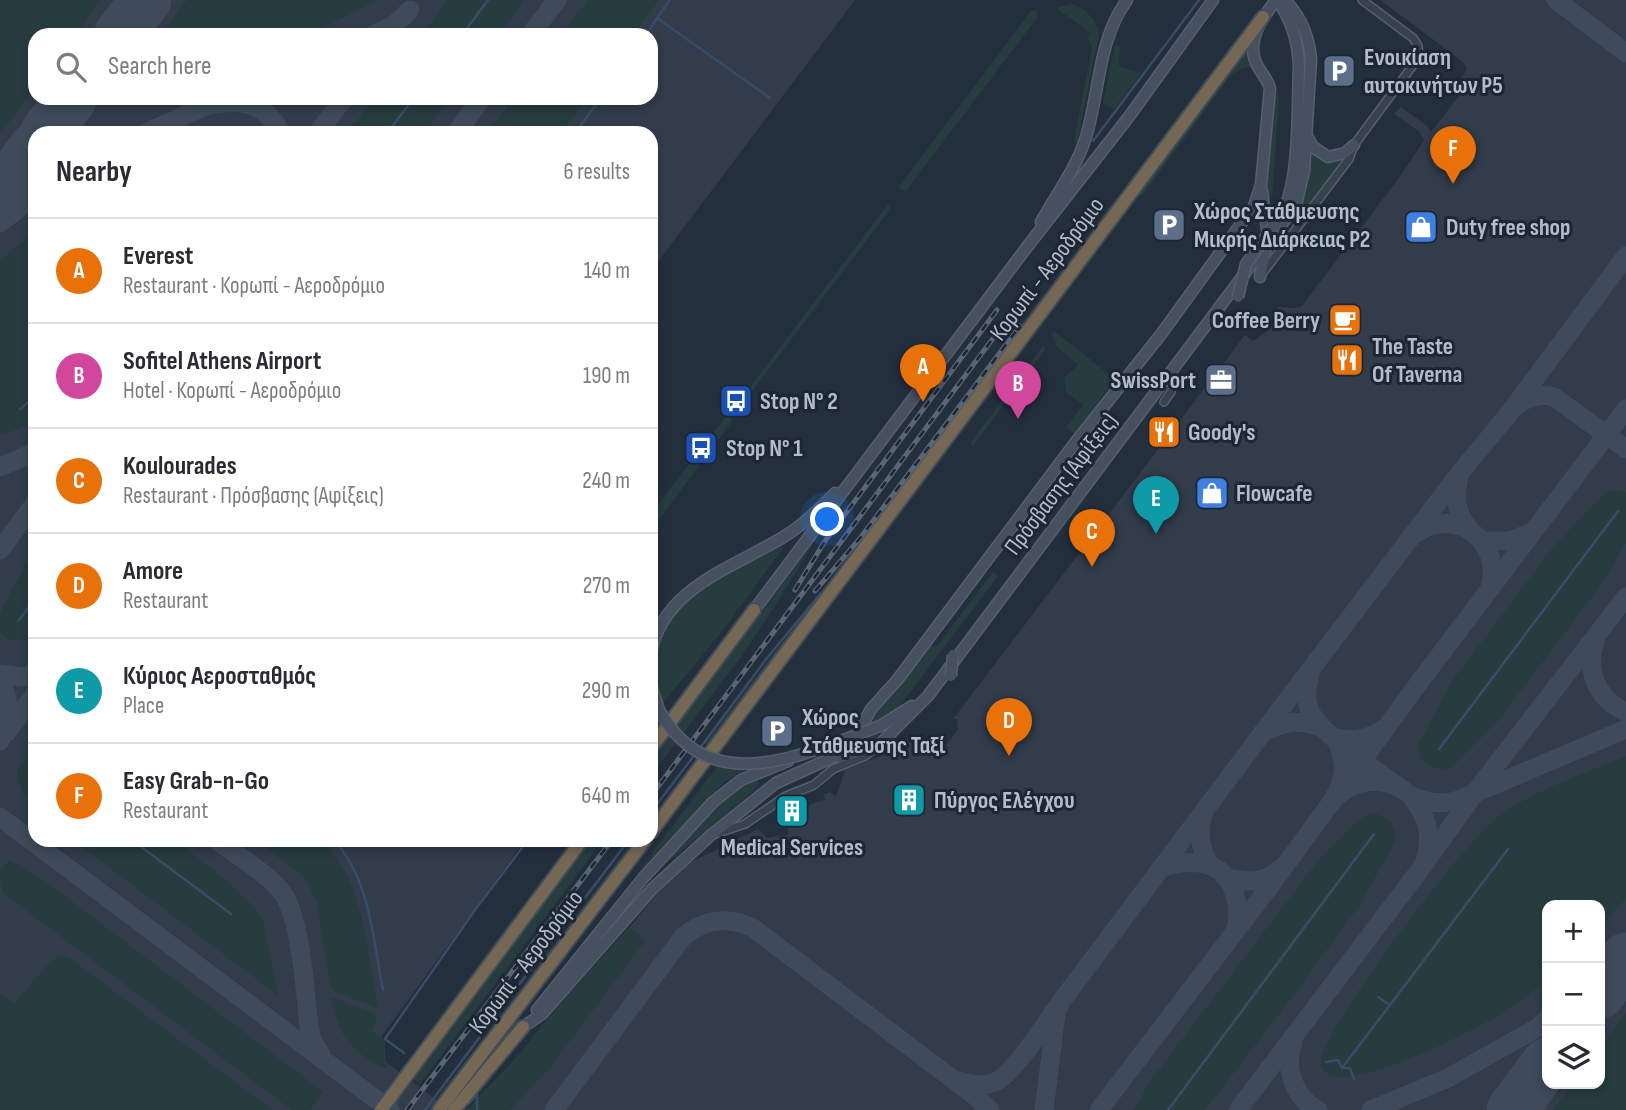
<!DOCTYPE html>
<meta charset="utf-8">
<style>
body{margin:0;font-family:"Sofia Sans Condensed",sans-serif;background:#f2f2f3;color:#2b2b33}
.controls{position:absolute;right:21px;bottom:21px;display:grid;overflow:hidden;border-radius:14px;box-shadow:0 4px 10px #0003}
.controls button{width:63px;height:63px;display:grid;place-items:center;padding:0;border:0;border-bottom:2px solid #e1e1e2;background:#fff;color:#2b2b33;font:35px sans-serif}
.you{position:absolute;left:828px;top:520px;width:24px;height:24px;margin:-18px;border:5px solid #fff;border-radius:50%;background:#1a73e8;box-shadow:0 0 0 10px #1a73e833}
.badge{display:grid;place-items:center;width:46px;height:46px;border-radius:50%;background:#56698c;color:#fff;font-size:23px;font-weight:700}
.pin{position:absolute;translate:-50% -58px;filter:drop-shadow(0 2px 4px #0008)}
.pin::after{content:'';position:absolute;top:37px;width:24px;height:21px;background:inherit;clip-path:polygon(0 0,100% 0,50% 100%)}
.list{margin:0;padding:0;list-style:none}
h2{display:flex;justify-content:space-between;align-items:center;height:91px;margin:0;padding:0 28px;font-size:30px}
h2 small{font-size:23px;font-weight:400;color:#7c7c81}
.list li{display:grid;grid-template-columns:46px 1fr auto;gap:21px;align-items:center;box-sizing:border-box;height:105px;padding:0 28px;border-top:2px solid #e1e1e2}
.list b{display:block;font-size:26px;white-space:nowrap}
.list p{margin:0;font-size:23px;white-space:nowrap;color:#7c7c81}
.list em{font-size:23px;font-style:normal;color:#7c7c81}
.icon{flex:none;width:38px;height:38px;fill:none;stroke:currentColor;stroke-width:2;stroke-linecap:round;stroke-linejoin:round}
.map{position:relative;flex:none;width:1626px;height:1110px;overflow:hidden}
.search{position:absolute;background:#fff;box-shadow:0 4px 10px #0003;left:28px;top:28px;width:630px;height:77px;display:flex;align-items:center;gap:18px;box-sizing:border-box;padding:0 24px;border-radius:21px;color:#7c7c81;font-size:26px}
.panel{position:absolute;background:#fff;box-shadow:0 4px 10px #0003;left:28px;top:126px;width:630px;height:721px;border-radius:21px}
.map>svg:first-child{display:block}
</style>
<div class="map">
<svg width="1626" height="1110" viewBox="0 0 1626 1110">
<rect width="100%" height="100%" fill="#242f3e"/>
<g fill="#323c4b" fill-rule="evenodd">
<path d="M0 0H855L651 271V133H35V840H525L381 1037 385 1040V1061L450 1110H0ZM35 35H651V98H35Z"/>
<path d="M1380 0H1626V1110H467L516 1058 561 1003 608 953 656 895 687 864 758 829 767 838 789 834 785 814 809 810 808 806 813 803 825 800 824 794 830 792 836 797 845 770 886 754 898 744 901 746 907 739 917 737 940 753 958 729 957 719H953L1245 335 1253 341 1266 332V321L1278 307 1294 308 1302 306 1398 179 1424 141 1420 132 1394 114 1401 107 1427 126 1431 132 1462 92 1456 87 1467 69 1462 61ZM1547 905H1600V1084H1547Z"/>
</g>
<g fill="#263c3f">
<path d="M0 0H101L75 35H35V88L0 134Z"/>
<path d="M187 0H377L308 35H160Z"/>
<path d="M448 0H524L498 35H422Z"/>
<path d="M588 0H659L634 35H561Z"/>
<path d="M1071 4C1086 8 1097 20 1099 35L1077 143 1074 142 1092 47 1087 37 1090 32 1058 10V7Z"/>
<path d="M1031 11H1037V18L906 191 898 188Z"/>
<path d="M1115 44 1120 46 1119 66 1141 73 1114 109 1103 103Z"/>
<path d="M1249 45 1253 66 1242 68 1231 75 1142 196 1138 193Z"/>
<path d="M1272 83 1279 97 1272 197H1267Z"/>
<path d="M374 98H451L424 133H348Z"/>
<path d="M514 98H588L560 133H488Z"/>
<path d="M1309 149C1320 159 1331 164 1345 157L1298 219Z"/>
<path d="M888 204 891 208 747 398 744 395Z"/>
<path d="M35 231V423L0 435V261Z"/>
<path d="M1054 331 1115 379 1074 434 1066 427 1083 405 1064 390 1066 387 1064 378 1078 365 1055 345 1056 342 1051 335Z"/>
<path d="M1044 345 1045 350 973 446 970 443Z"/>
<path d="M727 415 732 418 731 423 651 530V514Z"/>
<path d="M1614 490 1626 492V542L1604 581 1497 722 1455 764 1444 770 1429 766 1421 759 1418 745 1453 680 1554 546 1605 493Z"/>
<path d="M820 533 773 609 741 657 651 776V758Z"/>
<path d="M35 547V634L28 640H8L0 632V614L3 606Z"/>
<path d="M780 547 783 548 720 634 662 704C623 617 719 579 780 547Z"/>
<path d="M851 561 710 746 704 743 823 590Z"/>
<path d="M993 572 998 576 874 740 851 751 858 743 877 707 890 695 929 645 934 647 938 645Z"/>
<path d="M35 755V805C18 789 5 767 35 755Z"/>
<path d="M1626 756V898L1600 928V905H1547V979C1534 991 1520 1002 1505 1011 1483 1026 1323 1110 1321 1062 1320 1032 1471 833 1501 814 1539 789 1584 774 1626 756Z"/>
<path d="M718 765 746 769 724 782 638 872Z"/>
<path d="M756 778 759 784 757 788 664 865 660 862 727 793Z"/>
<path d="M1369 814C1386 813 1396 824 1395 841L1361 903 1290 1000 1205 1110H1134L1149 1083 1318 861 1356 822Z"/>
<path d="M73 840H174L221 876 257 910 263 922 278 995Z"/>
<path d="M257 840H323C365 885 367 950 378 1008L336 992 330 986 317 903 310 888 301 875Z"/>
<path d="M589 840H603L420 1084 412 1078Z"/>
<path d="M633 840H640L443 1097 439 1095 544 961 548 950 553 948 563 935Z"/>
<path d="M9 860 46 882 323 1092 310 1110H292L2 892 0 872Z"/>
<path d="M629 927 645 941 550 1067 510 1110H467L516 1058 561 1003Z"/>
<path d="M62 956 68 957 272 1110H0V993L14 1004 52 960Z"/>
<path d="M333 998 374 1013 376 1023 371 1030 385 1040 384 1062 388 1065 386 1069C348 1049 342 1040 331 999Z"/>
<path d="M1626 1013V1110H1553L1573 1084H1600V1048Z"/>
</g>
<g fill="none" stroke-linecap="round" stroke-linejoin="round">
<g stroke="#394c67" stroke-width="2.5">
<path d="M657 18 670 0"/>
<path d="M462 35 488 0"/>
<path d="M646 35 657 18 770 98"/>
<path d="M387 133 414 98"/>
<path d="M575 133 601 98"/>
<path d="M1093 141 1199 0"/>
<path d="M20 409 35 397"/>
<path d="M19 620 35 599"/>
<path d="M700 748 767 658 821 593"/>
<path d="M1439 749 1618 511"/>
<path d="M651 812 696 753"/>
<path d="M132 840 231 914"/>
<path d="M334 840C370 879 373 939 383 990"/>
<path d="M1390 1005 1508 849"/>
<path d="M404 1053 385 1039 475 910 528 840"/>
<path d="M1326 1062 1338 1060 1342 1068H1350L1354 1079"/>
<path d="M1342 1068 1390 1005 1378 997"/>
<path d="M425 1110C493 1019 560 930 629 840"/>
<path d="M462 1110 477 1095V1110"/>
<path d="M1168 1110 1374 834"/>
</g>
<g stroke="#3f4a5a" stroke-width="19">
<path d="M1556 0 1626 53"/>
<path d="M373 35 394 25 410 10"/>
<path d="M530 35 557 0"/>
<path d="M205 106C238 99 264 100 281 133"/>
<path d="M146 133 216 101"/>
<path d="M318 133 344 98"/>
<path d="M456 133 482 98"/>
<path d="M0 223 35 196"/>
<path d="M1514 408C1525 398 1540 393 1554 397L1626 449"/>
<path d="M0 467 35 452"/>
<path d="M1459 476C1454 498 1456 515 1472 532"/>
<path d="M1417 533C1456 505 1504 543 1490 588"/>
<path d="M1483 541H1510L1532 532"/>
<path d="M0 550 35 503"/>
<path d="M1595 642C1585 671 1597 699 1626 712"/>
<path d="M1311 671C1307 685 1304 700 1311 713 1324 737 1387 778 1411 796 1427 802 1440 805 1456 801L1626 729"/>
<path d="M0 674 22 677 35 675"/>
<path d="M0 680C11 701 12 720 0 741"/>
<path d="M1383 729C1368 740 1353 741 1336 738 1346 765 1347 776 1332 801 1350 783 1371 776 1395 786"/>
<path d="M7 732 35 694"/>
<path d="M1263 732C1285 722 1299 718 1322 728"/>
<path d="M1411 796C1426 815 1434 835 1425 860"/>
<path d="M1203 814C1198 831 1200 851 1210 865"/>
<path d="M0 817 390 1110"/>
<path d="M216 840C237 856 263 870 280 890 301 913 305 993 309 1026L312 1040 321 1055"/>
<path d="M1163 867C1178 863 1193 860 1208 865 1235 872 1242 909 1235 932"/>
<path d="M1225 877C1247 883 1262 884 1280 869"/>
<path d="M1600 976 1626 950"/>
<path d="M1060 1003 1282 707 1459 474 1511 411 1626 256"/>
<path d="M1293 1043C1283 1067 1295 1099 1318 1110"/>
<path d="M959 1081C970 1085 986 1087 997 1081 1016 1070 1046 1023 1060 1003L1056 1013 1044 1110"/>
<path d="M554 1110 683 937C704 919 728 916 753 928L975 1096 990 1110"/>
<path d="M1099 1110 1270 886 1421 680 1626 409"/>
<path d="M1238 1110 1422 867 1483 782 1626 597"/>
<path d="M1371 1110 1448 1078 1537 1028 1547 1019"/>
</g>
<g stroke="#3f4a5a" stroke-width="51">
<path d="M119 35 146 0"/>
<path d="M45 133 72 98"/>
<path d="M0 193 35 147"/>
<path d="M1600 993 1626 958"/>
<path d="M1512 1110 1547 1063"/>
</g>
<defs>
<g id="street">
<path d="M1262 274 1349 159 1354 145 1419 57 1418 46 1413 38 1362 0"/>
<path d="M1164 402 1171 392"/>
<path d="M715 834 745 824 786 796 814 785 833 769 865 756 875 748"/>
</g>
<g id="secondary">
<path d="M1277 0C1292 20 1298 41 1299 66 1297 106 1301 186 1279 219"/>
<path d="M1307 136 1313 147 1328 157 1345 153 1354 145"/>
<path d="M1041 222C1056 195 1075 170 1085 140 1100 94 1097 41 1127 0"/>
<path d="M1260 277 1268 237 1262 191"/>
<path d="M754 610 1027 247 1128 118 1213 0"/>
<path d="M651 653C663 587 735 567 785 536 803 525 820 508 835 493"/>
<path d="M651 685 659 710"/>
<path d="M880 726 912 706"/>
<path d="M840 757 879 745 928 696 1296 205 1304 171 1311 59C1309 36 1301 17 1285 0"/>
<path d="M537 1010 644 877 713 802 741 780 788 761"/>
<path d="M523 1027 542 1014 653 888 711 835 776 783 840 754 855 739 871 709 898 679 1078 439 1162 333 1254 206 1261 185 1270 88C1267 78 1260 72 1256 63 1246 40 1263 17 1276 0"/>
</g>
<g id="highway">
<path d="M651 748 754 610"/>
<path d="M651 832 1263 17"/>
<path d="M381 1110 582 840"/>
<path d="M439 1110 645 840"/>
<path d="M454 1110 523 1027"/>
</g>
</defs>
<use href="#street" stroke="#565f6c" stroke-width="10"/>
<use href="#secondary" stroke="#565f6c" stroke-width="13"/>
<use href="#highway" stroke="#434c59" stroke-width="16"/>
<use href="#street" stroke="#38414e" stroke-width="7"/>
<use href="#secondary" stroke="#465061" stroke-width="10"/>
<use href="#highway" stroke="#746855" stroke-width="12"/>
<defs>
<g id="rail">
<path d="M795 590 825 541 997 310"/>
<path d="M815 591 861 537 1020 326"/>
<path d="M651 796 1009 317"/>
<path d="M407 1110 612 840"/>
</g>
</defs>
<use href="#rail" stroke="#5a6575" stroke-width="5"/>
<use href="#rail" stroke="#1d2633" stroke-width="2.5" stroke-dasharray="8" stroke-linecap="butt"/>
<defs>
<g id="secondary-bridge">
<path d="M1238 297 1246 264 1273 227"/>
<path d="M951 676 953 655"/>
<path d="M659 710C710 802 804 754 880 726"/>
</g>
</defs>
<use href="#secondary-bridge" stroke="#565f6c" stroke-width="13" stroke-linecap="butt"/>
<use href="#secondary-bridge" stroke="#465061" stroke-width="10"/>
</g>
<defs>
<symbol id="parking-square" viewBox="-11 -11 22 22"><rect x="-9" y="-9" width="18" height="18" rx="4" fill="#5c6f8a" stroke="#1d2633"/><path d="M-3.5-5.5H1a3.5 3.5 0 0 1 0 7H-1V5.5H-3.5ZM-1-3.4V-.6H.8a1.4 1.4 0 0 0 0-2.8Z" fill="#fff"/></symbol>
<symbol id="shop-square" viewBox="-11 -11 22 22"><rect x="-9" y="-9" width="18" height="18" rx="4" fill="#3f7fe0" stroke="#1d2633"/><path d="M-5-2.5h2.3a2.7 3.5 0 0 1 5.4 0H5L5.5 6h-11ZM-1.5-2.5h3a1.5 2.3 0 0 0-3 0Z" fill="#fff"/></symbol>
<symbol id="cafe-square" viewBox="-11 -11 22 22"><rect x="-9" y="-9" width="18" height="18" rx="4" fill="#e8710a" stroke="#1d2633"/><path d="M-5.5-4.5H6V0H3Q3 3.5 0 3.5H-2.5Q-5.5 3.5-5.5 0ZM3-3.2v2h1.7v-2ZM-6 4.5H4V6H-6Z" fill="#fff"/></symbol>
<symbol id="restaurant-square" viewBox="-11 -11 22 22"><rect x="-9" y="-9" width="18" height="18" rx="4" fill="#e8710a" stroke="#1d2633"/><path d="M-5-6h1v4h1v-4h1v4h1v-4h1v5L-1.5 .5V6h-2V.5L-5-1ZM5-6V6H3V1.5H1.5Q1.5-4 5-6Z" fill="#fff"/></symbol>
<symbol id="office-square" viewBox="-11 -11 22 22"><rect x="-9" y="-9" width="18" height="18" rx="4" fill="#5c6f8a" stroke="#1d2633"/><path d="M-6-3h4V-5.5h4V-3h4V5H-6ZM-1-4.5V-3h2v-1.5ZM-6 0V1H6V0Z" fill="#fff"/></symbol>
<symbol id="bus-square" viewBox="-11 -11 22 22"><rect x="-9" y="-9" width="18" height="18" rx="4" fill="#1a4fb4" stroke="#1d2633"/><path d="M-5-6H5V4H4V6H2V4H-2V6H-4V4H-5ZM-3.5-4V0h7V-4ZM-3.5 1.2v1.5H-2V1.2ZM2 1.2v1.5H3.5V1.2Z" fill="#fff"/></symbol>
<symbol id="building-square" viewBox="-11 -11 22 22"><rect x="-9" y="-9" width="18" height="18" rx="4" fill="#0f9aa8" stroke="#1d2633"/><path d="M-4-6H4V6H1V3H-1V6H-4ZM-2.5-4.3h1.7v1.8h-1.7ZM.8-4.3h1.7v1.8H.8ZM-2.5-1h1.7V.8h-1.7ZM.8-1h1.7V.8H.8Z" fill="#fff"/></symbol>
</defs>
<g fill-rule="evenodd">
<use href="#parking-square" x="1320" y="52" width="38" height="38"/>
<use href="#parking-square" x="1150" y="206" width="38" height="38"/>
<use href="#shop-square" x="1402" y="208" width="38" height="38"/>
<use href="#cafe-square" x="1326" y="301" width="38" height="38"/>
<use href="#restaurant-square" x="1328" y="341" width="38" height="38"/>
<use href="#office-square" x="1202" y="361" width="38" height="38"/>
<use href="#bus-square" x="717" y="382" width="38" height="38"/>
<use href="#restaurant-square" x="1145" y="413" width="38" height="38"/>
<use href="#bus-square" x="682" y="429" width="38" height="38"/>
<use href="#shop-square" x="1193" y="474" width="38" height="38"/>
<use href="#parking-square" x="758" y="712" width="38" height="38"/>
<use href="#building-square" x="890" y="781" width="38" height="38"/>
<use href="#building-square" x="773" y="792" width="38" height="38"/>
</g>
<g text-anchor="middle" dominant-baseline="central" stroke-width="6" stroke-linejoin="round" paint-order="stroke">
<g font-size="24" font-weight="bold" fill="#b4bcc9" stroke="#1d2633" text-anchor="start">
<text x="1364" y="57">Ενοικίαση<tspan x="1364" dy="28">αυτοκινήτων P5</tspan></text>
<text x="1194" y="211">Χώρος Στάθμευσης<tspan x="1194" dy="28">Μικρής Διάρκειας P2</tspan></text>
<text x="1446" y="227">Duty free shop</text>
<text x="1320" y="320" text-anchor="end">Coffee Berry</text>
<text x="1372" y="346">The Taste<tspan x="1372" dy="28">Of Taverna</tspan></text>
<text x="1196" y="380" text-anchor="end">SwissPort</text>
<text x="760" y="401">Stop N° 2</text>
<text x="1188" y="432">Goody's</text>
<text x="726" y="448">Stop N° 1</text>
<text x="1236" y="493">Flowcafe</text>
<text x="802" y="717">Χώρος<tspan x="802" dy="28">Στάθμευσης Ταξί</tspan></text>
<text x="934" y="800">Πύργος Ελέγχου</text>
<text x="792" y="847" text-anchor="middle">Medical Services</text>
</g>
<g font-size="24" fill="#b4bcc9" stroke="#1d2633">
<text transform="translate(1047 269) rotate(-53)">Κορωπί - Αεροδρόμιο</text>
<text transform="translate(1061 484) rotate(-53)">Πρόσβασης (Αφίξεις)</text>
<text transform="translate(526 962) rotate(-53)">Κορωπί - Αεροδρόμιο</text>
</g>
</g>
</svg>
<div class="controls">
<button>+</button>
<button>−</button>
<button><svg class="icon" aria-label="layers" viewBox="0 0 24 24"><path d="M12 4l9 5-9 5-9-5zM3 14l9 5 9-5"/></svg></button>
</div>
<div class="you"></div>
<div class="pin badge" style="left:923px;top:402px;background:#e8710a">A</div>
<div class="pin badge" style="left:1018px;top:419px;background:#d1479c">B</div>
<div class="pin badge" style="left:1092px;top:567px;background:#e8710a">C</div>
<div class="pin badge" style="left:1009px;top:756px;background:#e8710a">D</div>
<div class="pin badge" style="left:1156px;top:534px;background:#0f9aa8">E</div>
<div class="pin badge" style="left:1453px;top:184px;background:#e8710a">F</div>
<div class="search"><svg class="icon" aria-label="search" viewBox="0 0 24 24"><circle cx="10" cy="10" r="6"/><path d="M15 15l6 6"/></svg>Search here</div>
<section class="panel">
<h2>Nearby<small>6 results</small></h2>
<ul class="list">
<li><span class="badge" style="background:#e8710a">A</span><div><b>Everest</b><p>Restaurant · Κορωπί - Αεροδρόμιο</p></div><em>140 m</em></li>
<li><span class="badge" style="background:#d1479c">B</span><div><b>Sofitel Athens Airport</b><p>Hotel · Κορωπί - Αεροδρόμιο</p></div><em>190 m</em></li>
<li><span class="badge" style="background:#e8710a">C</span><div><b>Koulourades</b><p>Restaurant · Πρόσβασης (Αφίξεις)</p></div><em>240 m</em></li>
<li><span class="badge" style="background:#e8710a">D</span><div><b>Amore</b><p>Restaurant</p></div><em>270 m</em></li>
<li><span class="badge" style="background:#0f9aa8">E</span><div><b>Κύριος Αεροσταθμός</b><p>Place</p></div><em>290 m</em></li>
<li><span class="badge" style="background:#e8710a">F</span><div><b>Easy Grab-n-Go</b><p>Restaurant</p></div><em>640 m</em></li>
</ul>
</section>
</div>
